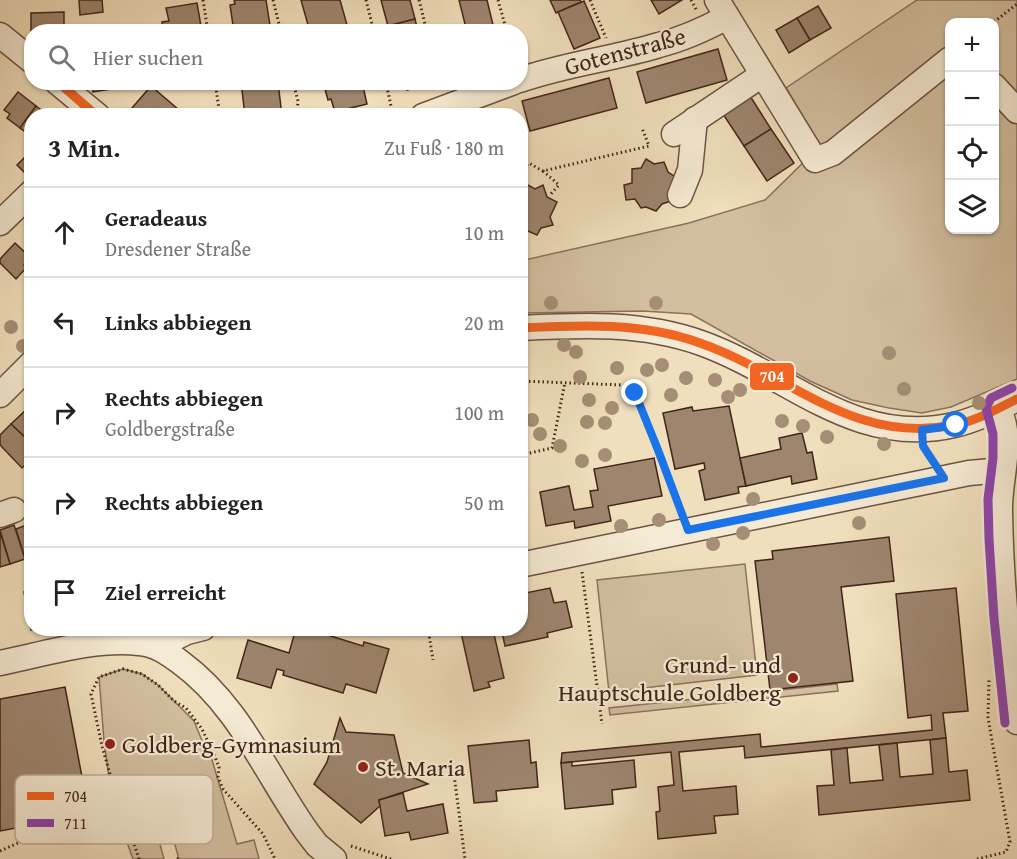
<!DOCTYPE html>
<html lang="de">
<meta charset="utf-8">
<style>
body{margin:0;font-family:"Gentium Book Plus",serif;background:#f6f6f6;color:#222}
.controls{position:absolute;right:18px;top:18px;display:grid;overflow:hidden;border-radius:12px;box-shadow:0 2px 4px #0004}
.controls button{width:54px;height:54px;display:grid;place-items:center;padding:0;border:0;border-bottom:2px solid #e0e0e0;background:#fff;color:#222;font:30px sans-serif}
.stop{position:absolute;width:18px;height:18px;margin:-14px;border:4px solid #1a73e8;border-radius:50%;background:#fff}
.stop.end{background:#1a73e8;border-color:#fff;box-shadow:0 2px 6px #0008}
.list{margin:0;padding:0;list-style:none}
h2{display:flex;justify-content:space-between;align-items:center;height:78px;margin:0;padding:0 24px;font-size:26px}
h2 small{font-size:20px;font-weight:400;color:#767676}
.list li{display:grid;grid-template-columns:39px 1fr auto;gap:18px;align-items:center;box-sizing:border-box;height:90px;padding:0 24px;border-top:2px solid #e0e0e0}
.list b{display:block;font-size:22px;white-space:nowrap}
.list p{margin:0;font-size:20px;white-space:nowrap;color:#767676}
.list em{font-size:20px;font-style:normal;color:#767676}
.icon{flex:none;width:33px;height:33px;fill:none;stroke:currentColor;stroke-width:2;stroke-linecap:round;stroke-linejoin:round}
.map{position:relative;flex:none;width:1017px;height:859px;overflow:hidden}
.search{position:absolute;background:#fff;box-shadow:0 2px 4px #0004;left:24px;top:24px;width:504px;height:66px;display:flex;align-items:center;gap:15px;box-sizing:border-box;padding:0 21px;border-radius:24px;color:#767676;font-size:22px}
.panel{position:absolute;background:#fff;box-shadow:0 2px 4px #0004;left:24px;top:108px;width:504px;height:528px;border-radius:24px}
.map>svg:first-child{display:block}
</style>
<div class="map">
<svg width="1017" height="859" viewBox="0 0 1017 859">
<rect width="100%" height="100%" fill="#f0dfbc"/>
<filter id="stains"><feTurbulence type="fractalNoise" baseFrequency=".00333" numOctaves="4"/><feColorMatrix values="0 0 0 0 .2 0 0 0 0 .09 0 0 0 0 .02 0 0 0 .5 -.17"/></filter>
<radialGradient id="worn" r=".72"><stop offset=".6" stop-color="#630" stop-opacity="0"/><stop offset="1" stop-color="#630" stop-opacity=".3"/></radialGradient>
<g fill="#d3bfa0" stroke="#8b725c" stroke-width="1.5" fill-rule="evenodd">
<path d="M917 0H1017V379L951 407 922 413 889 408 852 400 810 381 691 314 643 311 521 313 520 261 689 223 765 200 820 146 786 88ZM950 22H994V230H950Z"/>
<path d="M745 564 757 675 609 692 597 580Z"/>
<path d="M123 669 142 674 158 685 194 721 203 743 210 753 237 844 254 840 259 859H179L155 776 145 789 164 859H133L112 801 104 741 99 677Z"/>
<path d="M837 684 838 691 610 715 609 708Z"/>
</g>
<g fill="#9d856e" stroke="#432419" stroke-width="1.5">
<path d="M79 0H102L103 12 80 15Z"/>
<path d="M234 0H266L271 32H234L230 5 235 4Z"/>
<path d="M301 0H340L349 32H310Z"/>
<path d="M381 0H410L415 19 388 26Z"/>
<path d="M459 0H487L494 29 484 32H467Z"/>
<path d="M550 0H580L581 2 556 13Z"/>
<path d="M651 0H682L659 14Z"/>
<path d="M584 1 600 38 574 49 558 12Z"/>
<path d="M197 3 202 32H163L162 22 169 21 166 8Z"/>
<path d="M818 6 831 28 810 40 797 18Z"/>
<path d="M64 12V32H32L31 37V13Z"/>
<path d="M797 18 810 40 789 53 776 30Z"/>
<path d="M415 19 418 32H390L388 26Z"/>
<path d="M718 49 727 80 646 103 637 72Z"/>
<path d="M609 78 617 108 530 131 522 101Z"/>
<path d="M92 82H130L131 86 93 92Z"/>
<path d="M241 82H278L282 116H245Z"/>
<path d="M323 82H362L367 104 335 112 331 99 328 100Z"/>
<path d="M405 82H434V83L407 90Z"/>
<path d="M151 86 186 116H125Z"/>
<path d="M18 92 36 106 20 128 7 118 10 114 4 110Z"/>
<path d="M750 96 771 129 744 146 723 114Z"/>
<path d="M36 106 49 116H32V131L30 129 27 133 20 128Z"/>
<path d="M771 129 794 163 767 181 744 146Z"/>
<path d="M25 157 32 163V172L28 176 17 165Z"/>
<path d="M646 159 654 164 664 162 668 172 677 178 668 193 671 201 662 204 656 211 646 207 641 208 635 199 626 200 624 185 632 183V169L641 168Z"/>
<path d="M526 184 535 189 543 185 547 197 557 202 550 217 553 225 541 228 537 235 528 231 522 232 520 230V192Z"/>
<path d="M15 243 31 258 24 265 26 268 16 279 0 263V259Z"/>
<path d="M729 406 746 486 738 487 739 493 705 500 699 471 705 469 704 463 675 469 663 413 692 407 693 411Z"/>
<path d="M28 408 32 411V444L11 424Z"/>
<path d="M11 424 32 444V458L22 468 0 445V435Z"/>
<path d="M802 433 807 453 812 452 817 479 792 484 791 476 746 486 740 458 781 449 779 438Z"/>
<path d="M654 458 662 496 608 506 611 521 575 528 574 521 546 526 540 492 569 486 574 510 593 507 590 491 598 490 594 469Z"/>
<path d="M32 523V557L25 559 16 529Z"/>
<path d="M14 525 25 559 10 564 0 530Z"/>
<path d="M0 532 10 564 0 567Z"/>
<path d="M889 537 894 581 841 587 853 681 770 690 755 561 773 559 772 551Z"/>
<path d="M550 588 554 603 566 601 572 627 547 633 548 637 505 646 502 632 494 634 504 678 488 682 490 687 474 691 460 628H520V594Z"/>
<path d="M956 588 968 711 943 713 946 738 745 758 744 746 679 752 683 791 736 786 738 814 714 816 716 833 658 839 656 812 660 811 658 787 674 785 671 752 561 763 562 753 760 734 761 747 932 730 931 715 908 718 896 594Z"/>
<path d="M32 591V628H38L31 630 24 592Z"/>
<path d="M296 628H305L363 646 364 642 389 649 376 693 346 684 343 693 283 675 284 671 277 669 271 688 237 678 248 640 289 653Z"/>
<path d="M65 687 89 814 0 831V699Z"/>
<path d="M340 718 346 732 394 735 403 773 428 784 379 800 380 806 361 823 314 784 327 762Z"/>
<path d="M946 738 949 772 967 770 970 800 819 815 817 786 834 785 831 750 847 748 850 783 883 780 879 745 897 743 900 777 933 774 930 740Z"/>
<path d="M529 740 531 763 536 762 538 787 496 791 497 801 474 803 468 746Z"/>
<path d="M634 760 636 787 612 790 613 804 565 809 561 763 572 762V766Z"/>
<path d="M403 793 407 811 443 804 448 833 411 840 409 832 385 836 379 800Z"/>
</g>
<g fill="none" stroke-linecap="round" stroke-linejoin="round">
<defs>
<g id="minor">
<path d="M717 0 815 160 833 153 950 59"/>
<path d="M0 35 32 61"/>
<path d="M520 80C566 64 613 59 659 45 683 39 705 29 727 17"/>
<path d="M57 82 98 116"/>
<path d="M994 86 1017 111"/>
<path d="M423 116 514 82"/>
<path d="M674 134 762 75"/>
<path d="M680 195 690 170 695 119"/>
<path d="M0 223 32 192"/>
<path d="M520 328C582 325 642 322 701 343 788 374 854 448 954 425 976 420 997 409 1017 399"/>
<path d="M0 395 32 363"/>
<path d="M998 408C1015 440 999 477 1000 512 1001 582 1008 652 1017 722"/>
<path d="M0 515 14 510"/>
<path d="M520 565 969 473 1003 470"/>
<path d="M157 647 187 632 203 628"/>
<path d="M0 663C45 654 93 638 139 643 155 644 168 653 180 662 239 705 266 774 307 832L317 845 334 859"/>
</g>
</defs>
<use href="#minor" stroke="#6e5342" stroke-width="27"/>
<g stroke="#432419" stroke-width="3" stroke-dasharray="1.5 3" stroke-linecap="butt">
<path d="M203 0 208 32"/>
<path d="M273 0 281 32"/>
<path d="M366 0 374 32"/>
<path d="M419 0 427 32"/>
<path d="M498 0 507 32"/>
<path d="M590 0 606 38"/>
<path d="M691 0 697 11"/>
<path d="M994 22 1017 4"/>
<path d="M215 82 220 116"/>
<path d="M293 82 298 101 297 116"/>
<path d="M386 82 393 116"/>
<path d="M520 171 529 163 543 171 649 146 642 128"/>
<path d="M543 171 559 185 549 196"/>
<path d="M520 381 623 385 633 388 682 513"/>
<path d="M521 455 552 448 565 382"/>
<path d="M582 572 602 724"/>
<path d="M428 628 433 660"/>
<path d="M453 767 465 859"/>
<path d="M151 813 164 809"/>
<path d="M103 836 126 819 137 816"/>
<path d="M351 846 391 859"/>
<path d="M0 851 18 843"/>
<path d="M139 859 126 819 120 809 102 746 91 694 99 677 123 669 142 674 158 685 174 701 186 708 202 729 215 757 219 767 218 777 223 789 263 834 275 859"/>
<path d="M177 859 179 858"/>
<path d="M977 859 1006 852 1010 842 988 718 989 680"/>
</g>
<use href="#minor" stroke="#f5ead3" stroke-width="24"/>
<defs>
<g id="bus-1">
<path d="M58 82 97 116"/>
<path d="M520 328C581 325 643 322 700 343 789 374 852 445 954 425 976 421 997 409 1017 399"/>
</g>
<path id="bus-2" d="M1005 723 994 618 989 539 988 499 993 458V434L986 408 991 398 1012 388"/>
</defs>
<use href="#bus-1" stroke="#f5ead3" stroke-width="14"/>
<use href="#bus-2" stroke="#f5ead3" stroke-width="14"/>
<use href="#bus-1" stroke="#f26522" stroke-width="9"/>
<use href="#bus-2" stroke="#8e44ad" stroke-width="9"/>
</g>
<g fill="#a58e75">
<circle cx="551" cy="303" r="7"/>
<circle cx="656" cy="303" r="7"/>
<circle cx="11" cy="327" r="7"/>
<circle cx="564" cy="345" r="7"/>
<circle cx="23" cy="346" r="7"/>
<circle cx="576" cy="352" r="7"/>
<circle cx="889" cy="353" r="7"/>
<circle cx="662" cy="365" r="7"/>
<circle cx="617" cy="368" r="7"/>
<circle cx="647" cy="370" r="7"/>
<circle cx="580" cy="377" r="7"/>
<circle cx="686" cy="378" r="7"/>
<circle cx="715" cy="380" r="7"/>
<circle cx="904" cy="389" r="7"/>
<circle cx="740" cy="390" r="7"/>
<circle cx="671" cy="395" r="7"/>
<circle cx="728" cy="397" r="7"/>
<circle cx="589" cy="400" r="7"/>
<circle cx="979" cy="403" r="7"/>
<circle cx="612" cy="408" r="7"/>
<circle cx="532" cy="420" r="7"/>
<circle cx="782" cy="421" r="7"/>
<circle cx="587" cy="422" r="7"/>
<circle cx="605" cy="423" r="7"/>
<circle cx="803" cy="426" r="7"/>
<circle cx="540" cy="434" r="7"/>
<circle cx="827" cy="437" r="7"/>
<circle cx="884" cy="444" r="7"/>
<circle cx="560" cy="446" r="7"/>
<circle cx="605" cy="455" r="7"/>
<circle cx="582" cy="461" r="7"/>
<circle cx="753" cy="499" r="7"/>
<circle cx="659" cy="520" r="7"/>
<circle cx="859" cy="523" r="7"/>
<circle cx="621" cy="526" r="7"/>
<circle cx="743" cy="533" r="7"/>
<circle cx="713" cy="544" r="7"/>
</g>
<g fill="none" stroke-linecap="round" stroke-linejoin="round">
<path stroke="#1a73e8" stroke-width="8" d="M635 393 658 450 688 530 944 478 923 446 922 430 956 425"/>
</g>
<g fill="#8f2418" stroke="#f5ead3" stroke-width="2">
<circle cx="793" cy="678" r="6"/>
<circle cx="110" cy="744" r="6"/>
<circle cx="363" cy="767" r="6"/>
</g>
<g text-anchor="middle" dominant-baseline="central" stroke-width="4.5" stroke-linejoin="round" paint-order="stroke">
<g font-size="24" fill="#432419" stroke="#f5ead3">
<text transform="translate(625 51) rotate(-15)">Gotenstraße</text>
</g>
<g font-size="24" fill="#432419" stroke="#f5ead3" text-anchor="start">
<text x="781" y="664" text-anchor="end">Grund- und<tspan x="781" dy="28">Hauptschule Goldberg</tspan></text>
<text x="122" y="744">Goldberg-Gymnasium</text>
<text x="375" y="767">St. Maria</text>
</g>
</g>
<rect x="15" y="775" width="198" height="69" rx="9" fill="#f5ead3" stroke="#c0af9b" stroke-width="1.5"/>
<rect x="27" y="792" width="27" height="8" fill="#f26522"/>
<rect x="27" y="819" width="27" height="8" fill="#8e44ad"/>
<g font-size="16" fill="#432419">
<text x="64" y="802">704</text>
<text x="64" y="829">711</text>
</g>
<rect stroke="#f5ead3" stroke-width="2" x="749" y="362" width="46" height="29" rx="6" fill="#f26522"/>
<g font-size="16" text-anchor="middle" font-weight="bold" fill="#fff">
<text x="772" y="382">704</text>
</g>
<rect width="100%" height="100%" filter="url(#stains)"/>
<rect width="100%" height="100%" fill="url(#worn)"/>
</svg>
<div class="controls">
<button>+</button>
<button>−</button>
<button><svg class="icon" aria-label="locate" viewBox="0 0 24 24"><circle cx="12" cy="12" r="6"/><path d="M12 2v4M12 18v4M2 12h4M18 12h4"/></svg></button>
<button><svg class="icon" aria-label="layers" viewBox="0 0 24 24"><path d="M12 4l9 5-9 5-9-5zM3 14l9 5 9-5"/></svg></button>
</div>
<div class="stop" style="left:956px;top:425px"></div>
<div class="stop end" style="left:635px;top:393px"></div>
<div class="search"><svg class="icon" aria-label="search" viewBox="0 0 24 24"><circle cx="10" cy="10" r="6"/><path d="M15 15l6 6"/></svg>Hier suchen</div>
<section class="panel">
<h2>3 Min.<small>Zu Fuß · 180 m</small></h2>
<ul class="list">
<li><svg class="icon" aria-label="ahead" viewBox="0 0 24 24"><path d="M12 20V5M6 11l6-6 6 6"/></svg><div><b>Geradeaus</b><p>Dresdener Straße</p></div><em>10 m</em></li>
<li><svg class="icon" aria-label="left" viewBox="0 0 24 24"><path d="M17 20v-9H6M10 6l-5 5 5 5"/></svg><div><b>Links abbiegen</b></div><em>20 m</em></li>
<li><svg class="icon" aria-label="right" viewBox="0 0 24 24"><path d="M7 20v-9h11M14 6l5 5-5 5"/></svg><div><b>Rechts abbiegen</b><p>Goldbergstraße</p></div><em>100 m</em></li>
<li><svg class="icon" aria-label="right" viewBox="0 0 24 24"><path d="M7 20v-9h11M14 6l5 5-5 5"/></svg><div><b>Rechts abbiegen</b></div><em>50 m</em></li>
<li><svg class="icon" aria-label="arrive" viewBox="0 0 24 24"><path d="M6 21V4h12l-3 4 3 4H6"/></svg><div><b>Ziel erreicht</b></div></li>
</ul>
</section>
</div>
